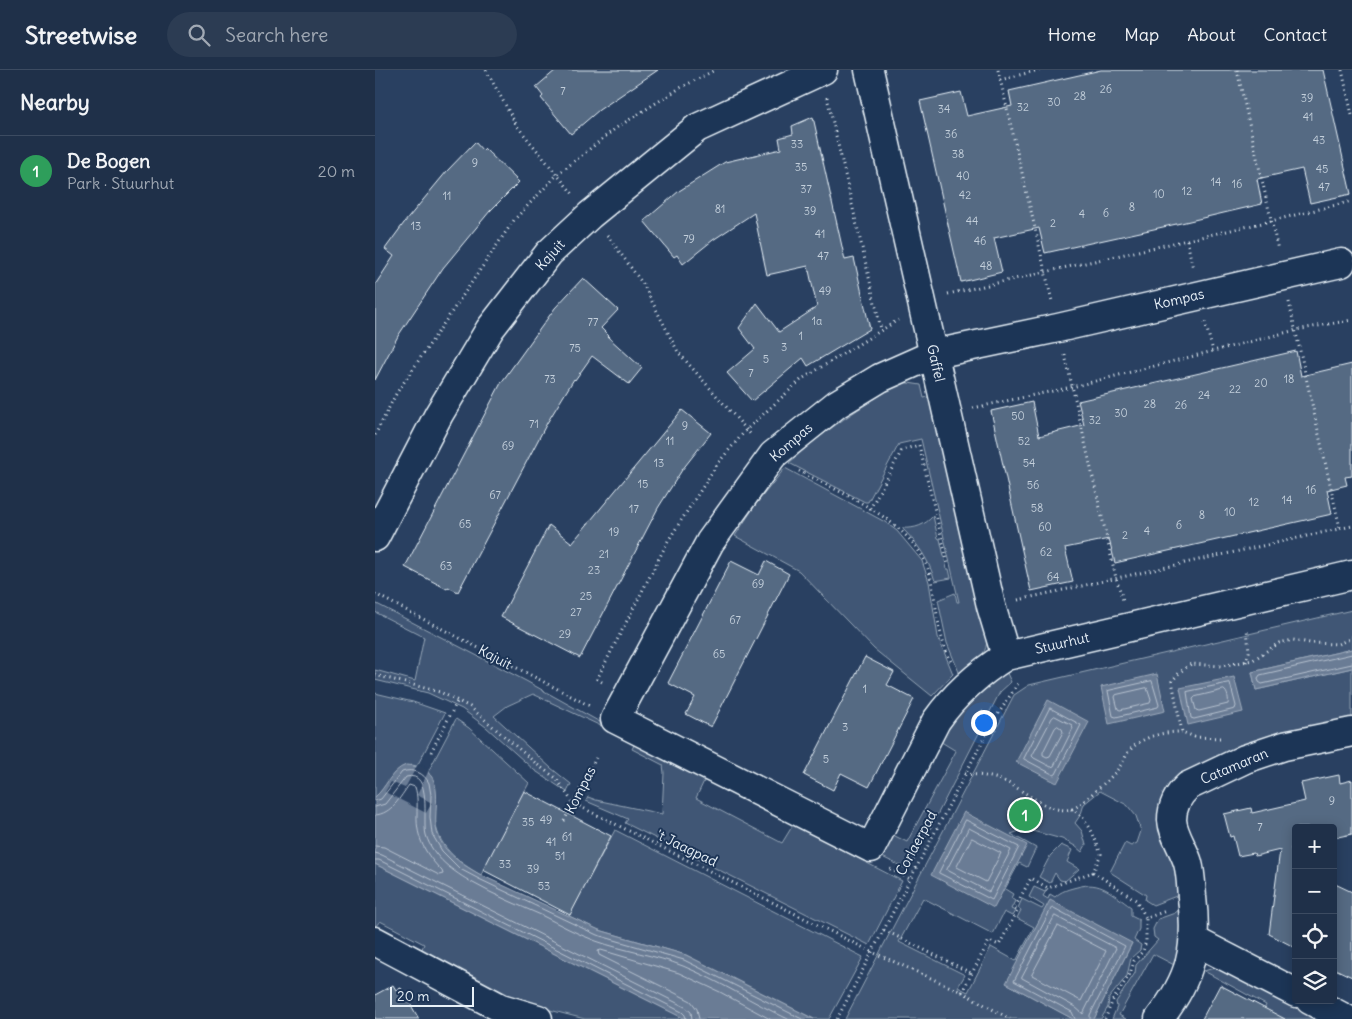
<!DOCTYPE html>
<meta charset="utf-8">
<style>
body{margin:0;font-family:Delius,sans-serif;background:#2c3c53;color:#f1f3f6}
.controls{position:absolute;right:15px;bottom:15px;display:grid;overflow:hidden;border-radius:5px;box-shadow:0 2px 12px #0003}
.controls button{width:45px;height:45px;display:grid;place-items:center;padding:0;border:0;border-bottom:1px solid #3c4b61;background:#1f3049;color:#f1f3f6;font:25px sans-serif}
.scale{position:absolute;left:15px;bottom:12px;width:84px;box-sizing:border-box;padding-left:5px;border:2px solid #e8f1f8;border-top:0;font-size:14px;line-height:18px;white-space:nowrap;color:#e8f1f8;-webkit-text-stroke:4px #1d3557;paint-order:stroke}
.you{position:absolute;left:608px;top:652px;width:18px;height:18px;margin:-12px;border:4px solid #fff;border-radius:50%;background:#1a73e8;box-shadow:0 0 0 8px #1a73e833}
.badge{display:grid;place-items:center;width:32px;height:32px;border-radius:50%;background:#8bbbb9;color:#fff;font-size:16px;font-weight:700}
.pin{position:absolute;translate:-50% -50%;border:2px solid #fff;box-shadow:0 1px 5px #0006}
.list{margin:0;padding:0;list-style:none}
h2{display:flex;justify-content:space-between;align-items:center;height:65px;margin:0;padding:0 20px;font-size:21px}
h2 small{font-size:16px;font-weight:400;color:#a1a9b4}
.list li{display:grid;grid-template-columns:32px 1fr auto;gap:15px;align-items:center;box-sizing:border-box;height:70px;padding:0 20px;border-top:1px solid #3c4b61}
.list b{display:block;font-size:19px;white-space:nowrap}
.list p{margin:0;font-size:16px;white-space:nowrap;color:#a1a9b4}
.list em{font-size:16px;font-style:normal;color:#a1a9b4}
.icon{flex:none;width:28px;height:28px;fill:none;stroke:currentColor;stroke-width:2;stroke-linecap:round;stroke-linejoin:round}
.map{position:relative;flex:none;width:977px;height:949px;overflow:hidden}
header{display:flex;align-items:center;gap:30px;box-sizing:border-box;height:70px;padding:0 25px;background:#1f3049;border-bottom:1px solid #3c4b61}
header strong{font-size:24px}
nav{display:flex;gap:28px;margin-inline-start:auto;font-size:18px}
.search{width:350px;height:45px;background:#2c3c53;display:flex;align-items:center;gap:12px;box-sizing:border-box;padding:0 18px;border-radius:28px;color:#a1a9b4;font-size:19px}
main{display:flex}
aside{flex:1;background:#1f3049}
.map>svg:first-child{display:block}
</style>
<header>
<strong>Streetwise</strong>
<div class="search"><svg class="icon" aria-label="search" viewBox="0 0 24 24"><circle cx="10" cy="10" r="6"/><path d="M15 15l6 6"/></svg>Search here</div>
<nav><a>Home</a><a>Map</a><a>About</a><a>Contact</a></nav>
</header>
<main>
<aside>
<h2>Nearby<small></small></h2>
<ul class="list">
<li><span class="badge" style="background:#2e9e5b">1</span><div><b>De Bogen</b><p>Park · Stuurhut</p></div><em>20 m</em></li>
</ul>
</aside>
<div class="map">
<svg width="977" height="949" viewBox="0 0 977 949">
<rect width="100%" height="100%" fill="#294061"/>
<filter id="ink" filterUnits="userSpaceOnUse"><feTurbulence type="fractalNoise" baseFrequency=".02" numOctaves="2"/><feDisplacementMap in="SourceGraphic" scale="10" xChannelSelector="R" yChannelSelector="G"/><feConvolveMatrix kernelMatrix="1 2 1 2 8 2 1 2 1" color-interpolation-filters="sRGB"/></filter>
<g filter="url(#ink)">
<g fill="#415774" stroke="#94a4b6">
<path d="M527 312 546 315 549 328 557 326 612 568C612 587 599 594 586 607L572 573 563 530 580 523 582 532H584L546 369 524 374 493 432H490L414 393C448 361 487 336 527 312Z"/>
<path d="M410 398 510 452 522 461 547 491 554 512 563 567 578 604 557 626 499 579 424 501 360 466 381 434Z"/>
<path d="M558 446 563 468 565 469 572 499H574L576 508 560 511C554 490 543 474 527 458 540 459 550 455 558 446Z"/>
<path d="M0 533 151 611 225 652 226 656 158 624 132 636 119 646 176 698 196 714 192 722 159 700 111 657 87 639 53 623 0 610V600L40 611 49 567 0 542Z"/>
<path d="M977 540V579L877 602 881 620 977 598V651L863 678 805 704 787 732 810 830 803 897 778 884 744 945 751 949H737L742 937 741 932 760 903 761 895 783 870 779 867 778 859 783 849 800 843 806 838 804 825 778 835 770 830 771 825 735 802 750 773 756 776 762 773 766 761 761 746 752 735 725 721 709 734 706 744 700 753 707 761 711 775 707 782 700 776 687 769 650 759 636 764 661 778 652 797 644 793 630 819 638 824 636 828 640 831 636 839 640 841 637 846 629 842 618 864 548 828 524 872 590 905 583 917 593 922 616 877 641 891 659 857 642 848 646 840 643 838 647 829 667 839 669 836 654 827 659 817 670 822 673 818 668 826 673 829 675 824 680 827C686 821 694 819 702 817 726 810 737 824 756 837V846L764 850V859L759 870 766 875 765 880 756 888 752 906 734 928 733 937 726 949H719L757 873 631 913 698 949H470L639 625 654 615Z"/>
<path d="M630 599 636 612 625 622 534 800 503 785 514 763 532 772 581 681 563 670 578 644Z"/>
<path d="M0 623 38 632 70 643 42 696 37 695 19 703 10 717 0 727Z"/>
<path d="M81 649 94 658 154 713 106 805C83 792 61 776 60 747 60 731 63 716 53 702Z"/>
<path d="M260 673 330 709 321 728 407 773 418 755 527 811 494 875 250 753 253 749 211 731 213 727 221 730 287 744 289 703 288 695 257 679Z"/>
<path d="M240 760 488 887 454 949H439L311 885 224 860 194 846Z"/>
<path d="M686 775 697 780 692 792 704 799 690 811 685 810 680 803 675 813 664 807 675 786Z"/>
<path d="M0 794 310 949H210L190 944 145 932 46 881 49 874 5 851 0 857Z"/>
<path d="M846 896 950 949H910L887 944 891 935 829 901Z"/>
</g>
<g fill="#6b7c95" stroke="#9dabbd">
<path d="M977 579V598L881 620 877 602Z"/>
<path d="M782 604 790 641 734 654 726 617Z"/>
<path d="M859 607 868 642 813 655 805 618Z"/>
<path d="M673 630 714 652 682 713 641 692Z"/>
<path d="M31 695C38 695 42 697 49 700 70 711 57 744 62 762 68 783 88 795 106 805L224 860 311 885 439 949H310L0 794V727C11 718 16 700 31 695Z"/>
<path d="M589 742 652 775 619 838 556 805Z"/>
<path d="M675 830 757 873 719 949H698L631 913Z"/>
</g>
<path fill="#294061" d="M43 694 54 700 42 725 57 733 51 743 10 722 16 712 30 718Z"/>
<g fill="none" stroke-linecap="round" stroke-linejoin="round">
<g stroke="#b6c2d0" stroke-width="1">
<path d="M977 584 885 605 883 608 884 612 887 614 977 594"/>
<path d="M777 611 784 635 783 637 741 647 738 646 733 621Z"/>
<path d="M855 613 861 636 860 639 819 649 816 648 812 622Z"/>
<path d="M772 618 776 630 775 633 745 640 743 639 740 627 741 625Z"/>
<path d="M849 620C853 622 854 631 853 634L824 641 821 640 818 629 820 627Z"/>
<path d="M675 638 706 655 681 704 679 705 649 689Z"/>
<path d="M680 646 697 655 698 658 679 696 676 697 659 688 657 686 677 648Z"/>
<path d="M683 656 687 659 688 662 675 686 672 687 668 685V682L680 658Z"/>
<path d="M0 731 6 729 27 702C38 698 49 703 54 713L56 725 55 747 57 764 67 781 85 799 104 809 222 865 309 890 427 949"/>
<path d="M0 737 10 734 31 707C58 700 47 751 51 765 58 788 79 802 98 813 119 825 143 835 166 845 184 854 202 864 221 871 249 881 280 885 308 896 344 911 377 932 413 949"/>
<path d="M0 745C17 744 25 727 34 715L40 717C43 726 42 735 42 745 41 768 51 785 67 801L68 804 64 805 9 777 0 776"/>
<path d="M591 750 644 777 617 830 564 803Z"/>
<path d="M594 758 636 780 614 822 572 800Z"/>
<path d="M597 768 626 783 611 812 582 797Z"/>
<path d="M0 783 7 785 310 937 316 942 317 949"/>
<path d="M0 790H4L307 942 310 945 311 949"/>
<path d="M680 846 741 878 708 944 700 937 647 908Z"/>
<path d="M683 856 731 881 706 931 657 905Z"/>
<path d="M324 949 322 939 316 931 224 885 223 881 226 880 304 903 345 922 395 949"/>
<path d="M700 949 697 942 639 911 677 837 750 876 715 945V949"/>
</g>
</g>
<g fill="#556a83" stroke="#e8f1f8">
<path d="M181 0H283L224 40 196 64 166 28 168 26 161 17Z"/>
<path d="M726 0H948L976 124 935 133 927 99 882 109 887 134 806 153 670 183 664 158 619 168 627 202 586 212 545 31 586 22 592 46 637 36 634 21Z"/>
<path d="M438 47 470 190 479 188 495 259 433 296 428 288 377 331 352 303 380 279 364 258 382 233 404 262 442 237 433 196 392 205 379 143 338 170 308 194 302 185 299 187 269 151 304 121 350 92 406 79 404 68 418 64 417 56Z"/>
<path d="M100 72 108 81 110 79 144 112 115 141 68 198 23 266 0 310V215L19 186 10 179 29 153 72 101Z"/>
<path d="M208 208 243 240 226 258 234 266 233 267 267 298 254 314 217 286 200 310 199 309 172 353 83 522 73 517 72 519 30 497 126 313 180 238Z"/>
<path d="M921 281 926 306 977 294V406L970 407 972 415 952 420 957 444 740 493 734 469 690 478 698 512 656 521 616 341 657 332 664 366 709 355 703 331Z"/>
<path d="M307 340 336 363 307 400 283 438 205 588 126 547 174 455 197 473Z"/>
<path d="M356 491 384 505 391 491 414 504 336 657 311 644 320 627 293 613Z"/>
<path d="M490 587 519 602 512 615 539 629 494 717 466 703 458 720 429 705Z"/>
<path d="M964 705 965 713 977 710V764L958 768V758H921V777L916 778 921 799V878L894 864 905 780 880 786 879 783 863 786 858 766 855 767 849 744 876 738 877 743 930 731 926 713Z"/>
<path d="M149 721 236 766 195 845 108 800Z"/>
<path d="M958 813 977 822V907L958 898Z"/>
<path d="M18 915 21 920 26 918 44 949H0V925Z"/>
<path d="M845 915 910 949H827Z"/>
</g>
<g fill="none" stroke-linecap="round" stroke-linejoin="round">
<defs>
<g id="minor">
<path d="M494 0 616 536 631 586"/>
<path d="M966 193 683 258 559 284 505 308 462 334 398 385 335 472 240 649 496 778 561 651C580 624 604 603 631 586L977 505"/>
<path d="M0 467 64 344 115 259 174 183 215 145 322 58 448 0"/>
<path d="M0 871 126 938 163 949"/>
<path d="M820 871 921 923"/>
<path d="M935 930 971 949"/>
<path d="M784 949C816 908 823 879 817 827 816 816 816 804 813 793 809 779 798 765 797 750 797 736 803 725 813 716L870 689 909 676 977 662"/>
</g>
</defs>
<use href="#minor" stroke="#e8f1f8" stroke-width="31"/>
<g stroke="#e8f1f8" stroke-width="3" stroke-dasharray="1 4" stroke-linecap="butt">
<path d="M111 0 142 56 198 124"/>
<path d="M623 0 677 231"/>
<path d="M862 0 903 180"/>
<path d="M967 0 977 45"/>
<path d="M625 10 664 0"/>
<path d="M452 27 506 259"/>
<path d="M232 165 268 214 303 282 377 366"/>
<path d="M812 170 818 199"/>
<path d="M573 224 896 151 977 131"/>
<path d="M914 232 965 458"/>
<path d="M830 252 838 281"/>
<path d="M690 285 741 508 748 530"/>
<path d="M598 338 697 317 921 260 977 250"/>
<path d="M0 365 21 324 139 150 182 105 241 58 305 18 340 0"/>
<path d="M424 401C468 424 541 452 555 505 562 534 562 567 577 593"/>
<path d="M495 439 527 380 544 375 573 494"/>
<path d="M0 524 217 637"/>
<path d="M643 530 977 456"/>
<path d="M871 592 874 582 872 558"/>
<path d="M0 605 65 622 95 637 164 696 181 708 198 733 497 882 587 922 635 949"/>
<path d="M227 612 222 609 293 471 343 393 371 360 427 309 523 250"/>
<path d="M606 641 616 655"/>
<path d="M845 668 820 667 807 662 797 611 805 602 816 594 846 596 878 590 904 573 918 570 935 573 963 574 977 568"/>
<path d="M56 682 83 630"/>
<path d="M590 704C605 705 617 706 631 712 649 720 675 745 697 739 705 736 711 729 718 723 728 714 740 705 747 693 750 689 751 684 755 680 768 666 788 662 807 662"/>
<path d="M696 739C714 748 719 767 726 784L718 802 761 830 771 848 791 841"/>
<path d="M189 751 221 688"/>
<path d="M515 799 535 809"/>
<path d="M509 860 596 903"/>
<path d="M587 922 614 871 624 875 643 840 639 839 656 808 673 818 718 802"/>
<path d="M462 949 616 655 644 612"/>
<path d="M730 949 738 930 755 904 759 891 768 881 771 871V848"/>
</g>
<use href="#minor" stroke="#1d3557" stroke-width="28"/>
</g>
</g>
<g text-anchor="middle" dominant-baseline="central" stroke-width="4" stroke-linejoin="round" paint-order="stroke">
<g font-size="11" fill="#c3cfdb">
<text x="731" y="19">26</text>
<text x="188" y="21">7</text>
<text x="705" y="26">28</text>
<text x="932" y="28">39</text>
<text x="679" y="32">30</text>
<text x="648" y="37">32</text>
<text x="569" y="39">34</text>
<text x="933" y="47">41</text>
<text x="576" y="64">36</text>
<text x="944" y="70">43</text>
<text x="422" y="74">33</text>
<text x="583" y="84">38</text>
<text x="100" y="93">9</text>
<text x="426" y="97">35</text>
<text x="947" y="99">45</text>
<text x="588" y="106">40</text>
<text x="841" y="112">14</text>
<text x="862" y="114">16</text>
<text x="949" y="117">47</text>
<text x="431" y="119">37</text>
<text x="812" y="121">12</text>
<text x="784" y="124">10</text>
<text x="590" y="125">42</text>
<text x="72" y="126">11</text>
<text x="757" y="137">8</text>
<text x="345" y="139">81</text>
<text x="435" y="141">39</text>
<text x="731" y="143">6</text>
<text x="707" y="144">4</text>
<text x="597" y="151">44</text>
<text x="678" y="153">2</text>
<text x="41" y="156">13</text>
<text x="445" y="164">41</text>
<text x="314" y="169">79</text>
<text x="605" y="171">46</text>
<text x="448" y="186">47</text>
<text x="611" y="196">48</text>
<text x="450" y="221">49</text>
<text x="442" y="251">1a</text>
<text x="218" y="252">77</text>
<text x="426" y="266">1</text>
<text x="409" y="277">3</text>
<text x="200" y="278">75</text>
<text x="391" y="289">5</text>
<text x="376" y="303">7</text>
<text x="175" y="309">73</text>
<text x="914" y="309">18</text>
<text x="886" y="313">20</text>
<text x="860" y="319">22</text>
<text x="829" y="325">24</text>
<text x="775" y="334">28</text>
<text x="806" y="335">26</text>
<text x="746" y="343">30</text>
<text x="643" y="346">50</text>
<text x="720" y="350">32</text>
<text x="159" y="354">71</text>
<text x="310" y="356">9</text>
<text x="295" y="371">11</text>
<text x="649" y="371">52</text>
<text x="133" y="376">69</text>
<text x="284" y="393">13</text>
<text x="654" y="393">54</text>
<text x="268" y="414">15</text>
<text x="658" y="415">56</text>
<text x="936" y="420">16</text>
<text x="120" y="425">67</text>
<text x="912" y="430">14</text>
<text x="879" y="432">12</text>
<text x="662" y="438">58</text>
<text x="259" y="439">17</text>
<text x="855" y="442">10</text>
<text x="827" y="445">8</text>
<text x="90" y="454">65</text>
<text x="804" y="455">6</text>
<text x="670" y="457">60</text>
<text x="772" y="461">4</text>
<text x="239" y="462">19</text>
<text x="750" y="465">2</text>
<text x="671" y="482">62</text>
<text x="229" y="484">21</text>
<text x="71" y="496">63</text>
<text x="219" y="500">23</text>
<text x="678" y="507">64</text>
<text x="383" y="514">69</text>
<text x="211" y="526">25</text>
<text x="201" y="542">27</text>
<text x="360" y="550">67</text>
<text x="190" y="564">29</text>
<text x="344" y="584">65</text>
<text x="490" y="619">1</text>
<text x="470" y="657">3</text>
<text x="451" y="689">5</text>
<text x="957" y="731">9</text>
<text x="171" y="750">49</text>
<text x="153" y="752">35</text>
<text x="885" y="757">7</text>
<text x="192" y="767">61</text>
<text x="176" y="772">41</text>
<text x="185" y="786">51</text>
<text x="130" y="794">33</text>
<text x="158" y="799">39</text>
<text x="169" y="816">53</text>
</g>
<g font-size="14" fill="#e8f1f8" stroke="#1d3557">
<text transform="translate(175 185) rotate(-48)">Kajuit</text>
<text transform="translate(804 229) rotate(-13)">Kompas</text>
<text transform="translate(561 293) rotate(77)">Gaffel</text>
<text transform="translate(416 372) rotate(-41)">Kompas</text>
<text transform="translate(687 573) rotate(-13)">Stuurhut</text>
<text transform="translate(120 587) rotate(28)">Kajuit</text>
<text transform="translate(859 696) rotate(-23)">Catamaran</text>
<text transform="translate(205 720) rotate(-63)">Kompas</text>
<text transform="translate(541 773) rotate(-62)">Corlaerpad</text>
<text transform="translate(312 778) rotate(26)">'t Jaagpad</text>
</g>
</g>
</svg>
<div class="controls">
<button>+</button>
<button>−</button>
<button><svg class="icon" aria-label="locate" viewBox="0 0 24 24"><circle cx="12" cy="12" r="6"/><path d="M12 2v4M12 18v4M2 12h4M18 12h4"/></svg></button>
<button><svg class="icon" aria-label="layers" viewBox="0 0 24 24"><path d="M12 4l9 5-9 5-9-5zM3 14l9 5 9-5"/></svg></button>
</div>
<div class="scale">20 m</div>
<div class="you"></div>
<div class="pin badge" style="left:650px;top:745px;background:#2e9e5b">1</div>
</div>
</main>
